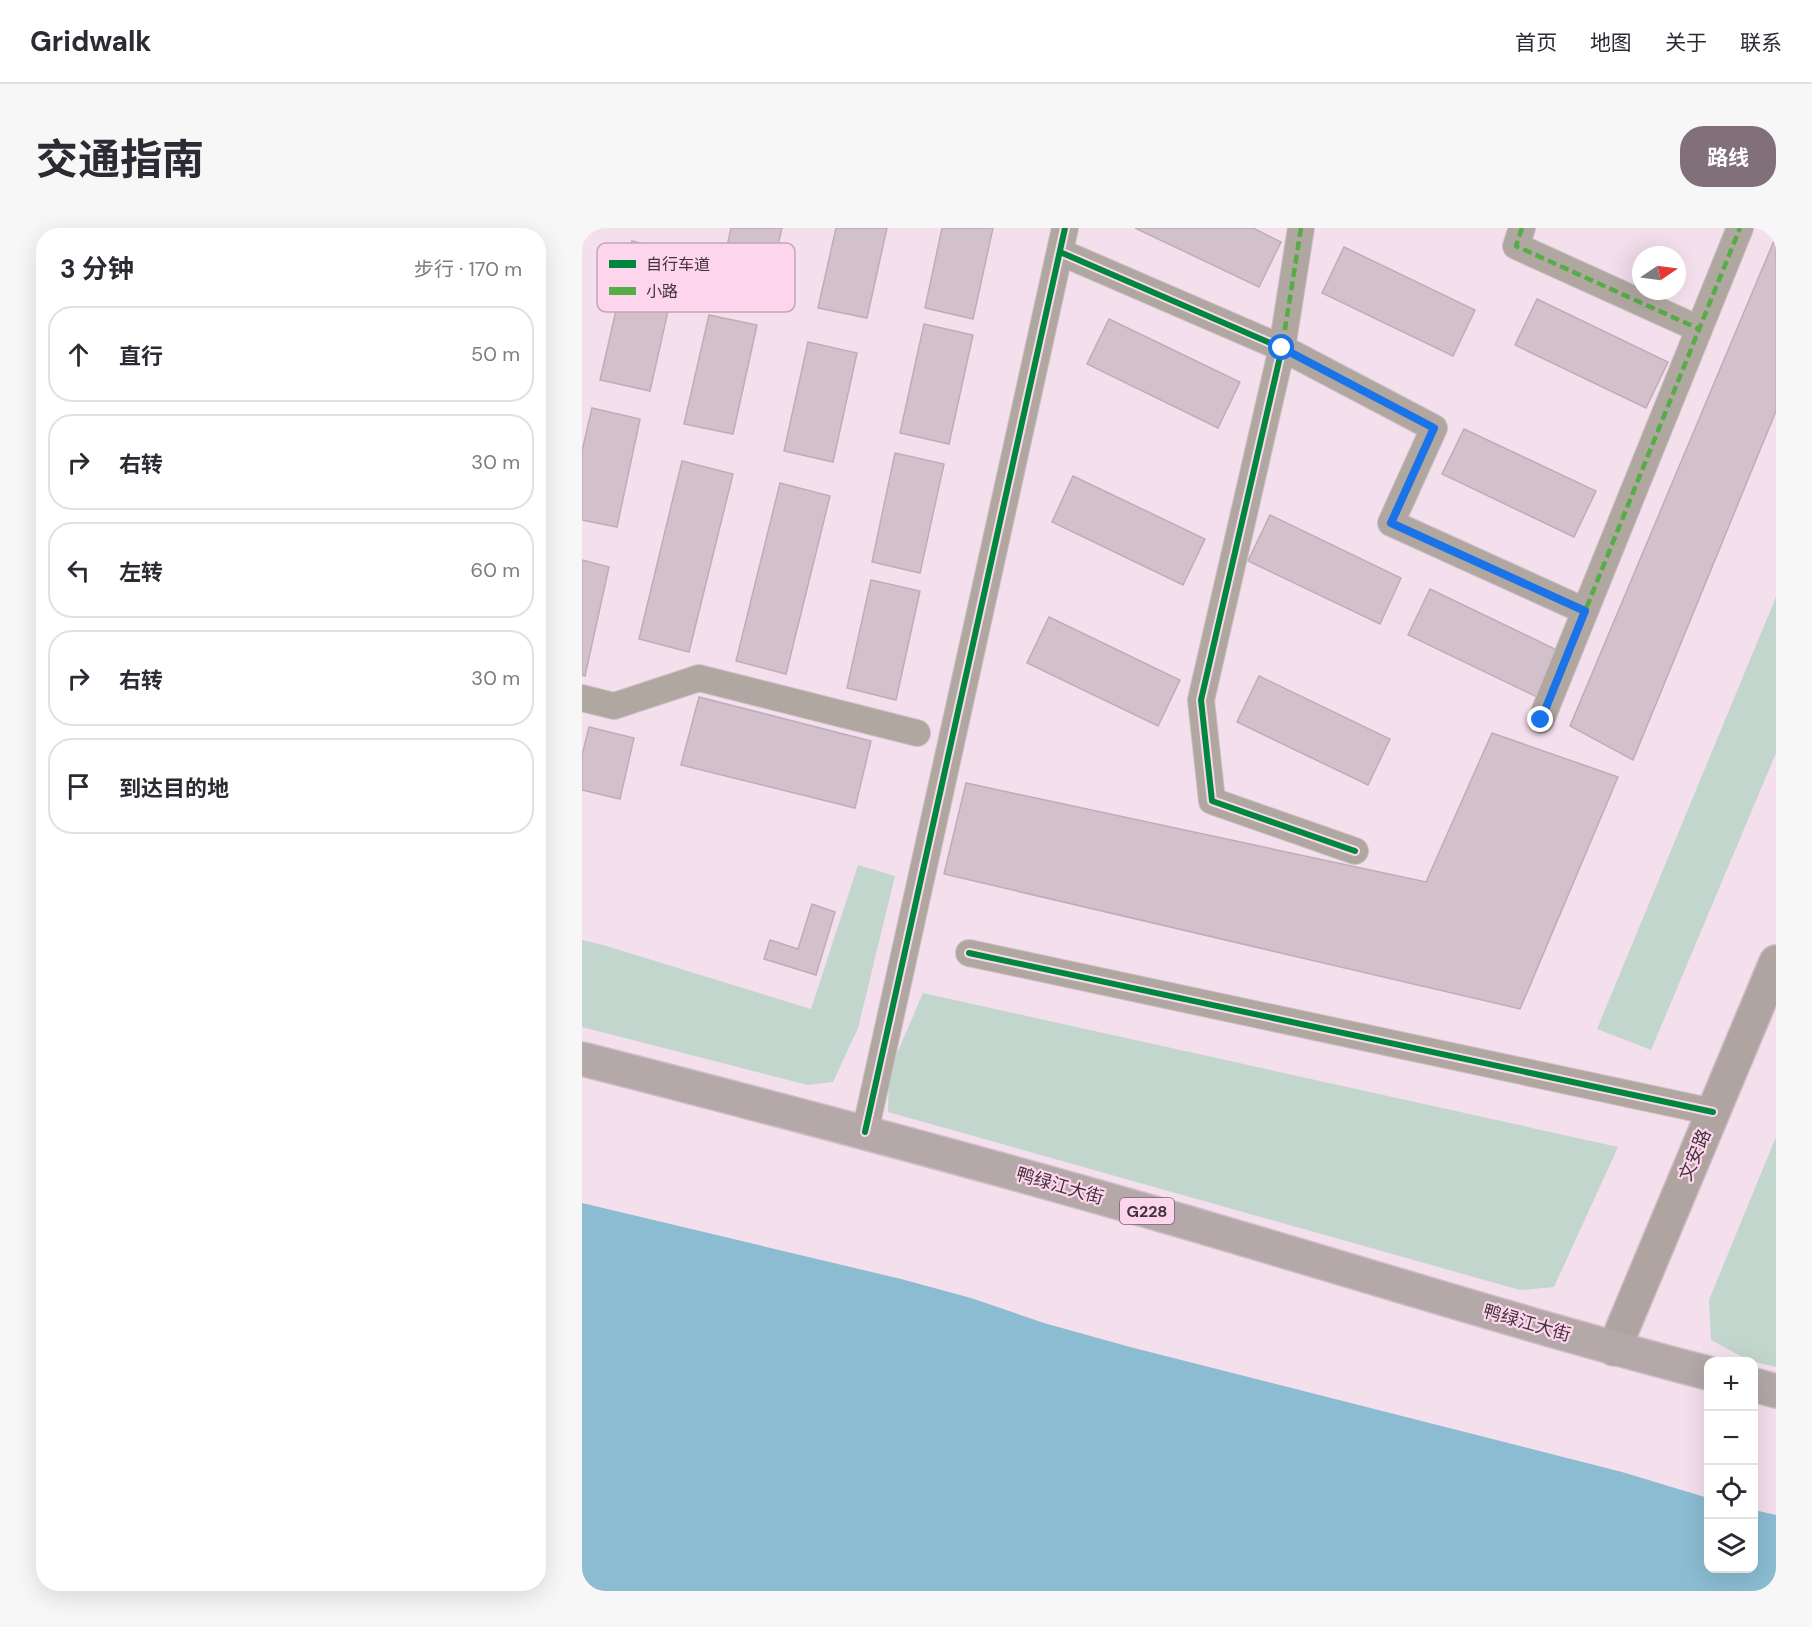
<!DOCTYPE html>
<html lang="zh">
<meta charset="utf-8">
<style>
body{margin:0;font-family:"DM Sans","Noto Sans SC",sans-serif;background:#f7f7f7;color:#2b2b33}
.controls{position:absolute;right:18px;bottom:18px;display:grid;overflow:hidden;border-radius:12px;box-shadow:0 6px 24px #0002}
.controls button{width:54px;height:54px;display:grid;place-items:center;padding:0;border:0;border-bottom:2px solid #e1e1e2;background:#fff;color:#2b2b33;font:30px sans-serif}
.compass{position:absolute;left:1050px;top:18px;width:54px;height:54px;border-radius:50%;background:#fff;box-shadow:0 6px 24px #0002;rotate:77deg}
.stop{position:absolute;width:18px;height:18px;margin:-14px;border:4px solid #1a73e8;border-radius:50%;background:#fff}
.stop.end{background:#1a73e8;border-color:#fff;box-shadow:0 2px 6px #0008}
.list{margin:0;padding:0;list-style:none}
h2{display:flex;justify-content:space-between;align-items:center;height:78px;margin:0;padding:0 24px;font-size:26px}
h2 small{font-size:20px;font-weight:400;color:#7c7c81}
.list li{display:grid;grid-template-columns:39px 1fr auto;gap:18px;align-items:center;box-sizing:border-box;height:96px;margin:0 12px 12px;padding:0 12px;border:2px solid #e1e1e2;border-radius:24px}
.list b{display:block;font-size:22px;white-space:nowrap}
.list em{font-size:20px;font-style:normal;color:#7c7c81}
.icon{flex:none;width:33px;height:33px;fill:none;stroke:currentColor;stroke-width:2;stroke-linecap:round;stroke-linejoin:round}
.map{position:relative;flex:none;width:1194px;height:1363px;overflow:hidden;border-radius:24px}
header{display:flex;align-items:center;gap:36px;box-sizing:border-box;height:84px;padding:0 30px;background:#fff;border-bottom:2px solid #e1e1e2}
header strong{font-size:28px}
nav{display:flex;gap:33px;margin-inline-start:auto;font-size:21px}
.intro{display:flex;align-items:center;justify-content:space-between;box-sizing:border-box;height:144px;padding:0 36px}
h1{margin:0;font-size:42px}
.button{padding:15px 27px;border-radius:24px;background:#816f7a;color:#fff;font-size:21px;font-weight:700}
main{display:flex;gap:36px;padding:0 36px}
aside{flex:1;background:#fff;border-radius:24px;box-shadow:0 6px 24px #0002}
.map>svg:first-child{display:block}
</style>
<header>
<strong>Gridwalk</strong>
<nav><a>首页</a><a>地图</a><a>关于</a><a>联系</a></nav>
</header>
<div class="intro"><h1>交通指南</h1><a class="button">路线</a></div>
<main>
<aside>
<h2>3 分钟<small>步行 · 170 m</small></h2>
<ul class="list">
<li><svg class="icon" aria-label="ahead" viewBox="0 0 24 24"><path d="M12 20V5M6 11l6-6 6 6"/></svg><div><b>直行</b></div><em>50 m</em></li>
<li><svg class="icon" aria-label="right" viewBox="0 0 24 24"><path d="M7 20v-9h11M14 6l5 5-5 5"/></svg><div><b>右转</b></div><em>30 m</em></li>
<li><svg class="icon" aria-label="left" viewBox="0 0 24 24"><path d="M17 20v-9H6M10 6l-5 5 5 5"/></svg><div><b>左转</b></div><em>60 m</em></li>
<li><svg class="icon" aria-label="right" viewBox="0 0 24 24"><path d="M7 20v-9h11M14 6l5 5-5 5"/></svg><div><b>右转</b></div><em>30 m</em></li>
<li><svg class="icon" aria-label="arrive" viewBox="0 0 24 24"><path d="M6 21V4h12l-3 4 3 4H6"/></svg><div><b>到达目的地</b></div></li>
</ul>
</aside>
<div class="map">
<svg width="1194" height="1363" viewBox="0 0 1194 1363">
<rect width="100%" height="100%" fill="#f4dfec"/>
<g fill="#c2d6cd">
<path d="M1194 369V525L1069 822 1015 801Z"/>
<path d="M276 637 313 648 276 800 251 854 226 857 0 799V712L21 717 229 781Z"/>
<path d="M341 765 1036 919 972 1059 938 1062 306 884 307 844Z"/>
<path d="M1194 909V1139L1168 1133 1129 1112 1127 1072Z"/>
</g>
<path fill="#8bbcd2" d="M0 975 319 1051 389 1070 462 1095 548 1119 1040 1244 1126 1270V1340H1172V1282L1194 1287V1363H0Z"/>
<g fill="#d2c1cb" stroke="#beadb7" stroke-width="1.5">
<path d="M149 0H200L185 65 137 55Z"/>
<path d="M254 0H305L285 90 236 80Z"/>
<path d="M360 0H411L391 91 343 80Z"/>
<path d="M553 0H671L699 14 677 59Z"/>
<path d="M1194 8V183L1051 532 988 498Z"/>
<path d="M50 13 99 25 68 163 18 152Z"/>
<path d="M762 19 893 82 871 128 740 65Z"/>
<path d="M955 71 1086 134 1064 180 933 117Z"/>
<path d="M127 87 175 97 151 206 102 196Z"/>
<path d="M527 91 658 154 636 200 505 136Z"/>
<path d="M342 96 391 107 367 216 318 205Z"/>
<path d="M226 114 275 125 251 234 202 223Z"/>
<path d="M10 180 58 191 35 299 0 292V223Z"/>
<path d="M882 201 1014 263 992 309 860 246Z"/>
<path d="M313 225 362 236 338 345 290 334Z"/>
<path d="M100 233 151 246 107 424 57 411Z"/>
<path d="M491 248 623 311 601 357 470 294Z"/>
<path d="M198 255 248 268 204 446 154 433Z"/>
<path d="M688 287 819 350 798 396 666 333Z"/>
<path d="M0 332 27 339 3 448 0 447Z"/>
<path d="M289 352 338 363 314 472 265 460Z"/>
<path d="M848 361 979 424 957 470 826 407Z"/>
<path d="M467 389 598 452 576 498 445 435Z"/>
<path d="M677 448 808 511 786 557 655 494Z"/>
<path d="M117 469 289 513 273 580 99 537Z"/>
<path d="M7 499 52 510 38 571 0 562V527Z"/>
<path d="M910 505 1036 549 938 781 362 646 384 555 844 654Z"/>
<path d="M230 676 253 684 234 747 182 731 188 712 216 721Z"/>
</g>
<g fill="none" stroke-linecap="round" stroke-linejoin="round">
<defs>
<g id="minor">
<path d="M719 0 700 120 852 200 809 295 1003 383"/>
<path d="M940 0 934 18 1117 101"/>
<path d="M478 24 700 120 619 472 630 573 773 623"/>
<path d="M0 470 32 478 117 450 335 505"/>
<path d="M959 492 1158 0"/>
<path d="M387 725 1131 884"/>
<path d="M283 904 483 0"/>
</g>
<path id="secondary" d="M1032 1121 1194 734"/>
<g id="trunk">
<path d="M0 831C188 879 375 928 562 982 750 1036 937 1096 1126 1145"/>
<path d="M1172 1157 1194 1163"/>
</g>
</defs>
<use href="#minor" stroke="#cfbec8" stroke-width="28"/>
<use href="#secondary" stroke="#cfbec8" stroke-width="36"/>
<use href="#trunk" stroke="#cfbec8" stroke-width="36"/>
<use href="#minor" stroke="#b0a7a1" stroke-width="26"/>
<use href="#secondary" stroke="#b0a4a0" stroke-width="33"/>
<use href="#trunk" stroke="#b4a8a8" stroke-width="33"/>
<g stroke="#56ac46" stroke-width="4.5" stroke-dasharray="9 4.5" stroke-linecap="butt">
<path d="M719 0 700 120 852 200 809 295 1003 383"/>
<path d="M940 0 934 18 1117 101"/>
<path d="M959 492 1158 0"/>
</g>
<defs>
<g id="cycleway">
<path d="M478 24 700 120 619 472 630 573 773 623"/>
<path d="M387 725 1131 884"/>
<path d="M283 904 483 0"/>
</g>
</defs>
<use href="#cycleway" stroke="#fdd6ed" stroke-width="10"/>
<use href="#cycleway" stroke="#00873e" stroke-width="6"/>
</g>
<g fill="none" stroke-linecap="round" stroke-linejoin="round">
<path stroke="#1a73e8" stroke-width="8" d="M700 120 852 200 809 295 1003 383 959 492"/>
</g>
<g text-anchor="middle" dominant-baseline="central" stroke-width="4.5" stroke-linejoin="round" paint-order="stroke">
<rect fill="#fdd6ed" stroke="#7b6471" stroke-width="1.5" x="538" y="970" width="54" height="26" rx="4.5"/>
<g font-size="16" font-weight="bold" fill="#43333c">
<text x="565" y="983">G228</text>
</g>
<g font-size="18" fill="#43333c" stroke="#fdd6ed">
<text transform="translate(1113 927) rotate(-67)">文安路</text>
<text transform="translate(478 958) rotate(16)">鸭绿江大街</text>
<text transform="translate(945 1095) rotate(16)">鸭绿江大街</text>
</g>
</g>
<rect x="15" y="15" width="198" height="69" rx="9" fill="#fdd6ed" stroke="#c5a5b8" stroke-width="1.5"/>
<rect x="27" y="32" width="27" height="8" fill="#00873e"/>
<rect x="27" y="59" width="27" height="8" fill="#56ac46"/>
<g font-size="16" fill="#43333c">
<text x="64" y="42">自行车道</text>
<text x="64" y="69">小路</text>
</g>
</svg>
<div class="controls">
<button>+</button>
<button>−</button>
<button><svg class="icon" aria-label="locate" viewBox="0 0 24 24"><circle cx="12" cy="12" r="6"/><path d="M12 2v4M12 18v4M2 12h4M18 12h4"/></svg></button>
<button><svg class="icon" aria-label="layers" viewBox="0 0 24 24"><path d="M12 4l9 5-9 5-9-5zM3 14l9 5 9-5"/></svg></button>
</div>
<svg class="compass" viewBox="-18 -18 36 36"><path d="M0-13l5 13h-10z" fill="#e53935"/><path d="M0 13l5-13h-10z" fill="#7c7c81"/></svg>
<div class="stop" style="left:700px;top:120px"></div>
<div class="stop end" style="left:959px;top:492px"></div>
</div>
</main>
